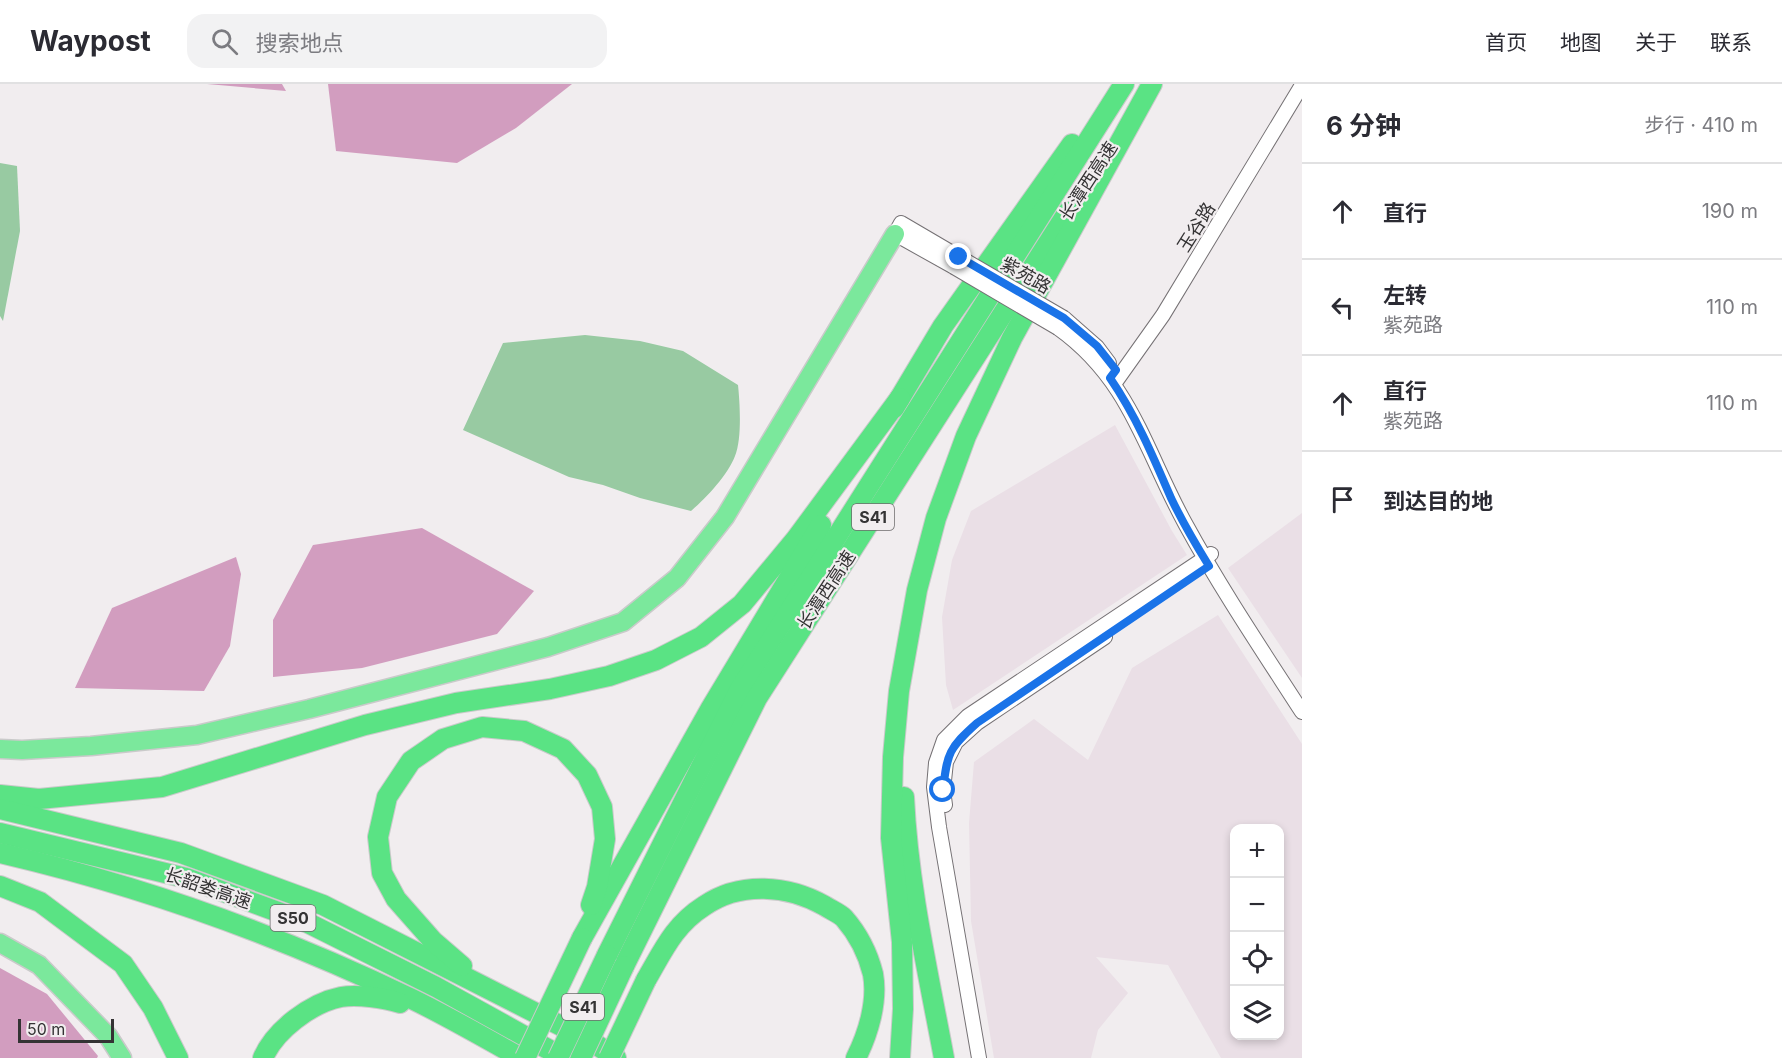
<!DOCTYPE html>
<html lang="zh">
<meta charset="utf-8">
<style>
body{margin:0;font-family:Inter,"Noto Sans SC",sans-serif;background:#f2f2f3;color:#2b2b33}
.controls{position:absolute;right:18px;bottom:18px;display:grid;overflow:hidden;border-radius:12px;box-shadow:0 3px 9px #0003}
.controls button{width:54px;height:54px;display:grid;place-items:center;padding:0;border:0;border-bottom:2px solid #e1e1e2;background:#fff;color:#2b2b33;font:30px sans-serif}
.scale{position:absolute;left:18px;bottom:15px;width:96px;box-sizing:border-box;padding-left:6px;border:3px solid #343334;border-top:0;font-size:16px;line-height:21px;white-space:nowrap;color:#343334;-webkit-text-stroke:4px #f1edef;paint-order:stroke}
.stop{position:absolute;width:18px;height:18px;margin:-14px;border:4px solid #1a73e8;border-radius:50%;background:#fff}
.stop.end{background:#1a73e8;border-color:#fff;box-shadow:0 2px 6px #0008}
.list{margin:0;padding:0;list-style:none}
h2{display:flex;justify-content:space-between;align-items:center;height:78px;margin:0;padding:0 24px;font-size:26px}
h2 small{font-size:20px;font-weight:400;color:#7c7c81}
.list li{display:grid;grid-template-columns:39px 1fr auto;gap:18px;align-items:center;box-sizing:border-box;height:96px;padding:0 24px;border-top:2px solid #e1e1e2}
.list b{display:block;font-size:22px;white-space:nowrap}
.list p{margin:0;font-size:20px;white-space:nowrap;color:#7c7c81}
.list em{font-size:20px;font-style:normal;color:#7c7c81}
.icon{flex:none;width:33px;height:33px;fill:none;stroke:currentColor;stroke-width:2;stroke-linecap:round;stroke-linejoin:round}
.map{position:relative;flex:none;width:1302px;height:974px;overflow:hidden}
header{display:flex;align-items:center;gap:36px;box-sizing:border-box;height:84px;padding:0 30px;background:#fff;border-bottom:2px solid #e1e1e2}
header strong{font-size:28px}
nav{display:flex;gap:33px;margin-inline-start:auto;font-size:21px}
.search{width:420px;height:54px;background:#f2f2f3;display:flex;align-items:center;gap:15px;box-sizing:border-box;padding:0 21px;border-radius:18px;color:#7c7c81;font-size:22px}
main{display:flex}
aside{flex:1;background:#fff}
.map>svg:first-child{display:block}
</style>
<header>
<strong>Waypost</strong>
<div class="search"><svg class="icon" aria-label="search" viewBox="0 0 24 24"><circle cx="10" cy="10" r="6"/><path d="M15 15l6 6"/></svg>搜索地点</div>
<nav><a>首页</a><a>地图</a><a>关于</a><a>联系</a></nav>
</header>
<main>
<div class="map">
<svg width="1302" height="974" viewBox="0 0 1302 974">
<rect width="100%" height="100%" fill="#f1edef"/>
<g fill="#eadfe6" fill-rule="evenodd">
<path d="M1115 341 1172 447 1187 471 953 626 946 601 942 533 952 476 971 427Z"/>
<path d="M1302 429V594L1228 484Z"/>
<path d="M1218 531 1302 660V974H1221L1168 881 1096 873 1128 909 1098 946 1091 974H994L971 837 969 739 974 678 1034 635 1088 676 1132 584ZM1234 744H1280V952H1234Z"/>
</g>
<g fill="#d29dbf">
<path d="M207 0H282L286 7Z"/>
<path d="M328 0H572L516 44 457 79 336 67Z"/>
<path d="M422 444 534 507 497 550 362 584 273 593V536L313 461Z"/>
<path d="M236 473 241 490 230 562 204 607 75 604 112 524Z"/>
<path d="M0 884 47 910 98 972 97 974H0Z"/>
</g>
<g fill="#98caa2">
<path d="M0 79 17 82 20 147 3 237 0 232Z"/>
<path d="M585 251 640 257 683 267 738 301C740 320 742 355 735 372 728 391 705 415 691 427L640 414 603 401 569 393 463 346 503 259Z"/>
</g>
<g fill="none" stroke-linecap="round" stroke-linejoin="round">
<defs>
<g id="tertiary">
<path d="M954 183 895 150 901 139 959 173"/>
<path d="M1064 234 1097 263 1109 279"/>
<path d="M1058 244C1131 296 1145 367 1186 441 1221 505 1262 566 1302 628"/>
<path d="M1114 300 1163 231 1302 1"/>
<path d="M945 721 943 706 946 678 956 658 977 639 1105 553"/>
<path d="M979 974 939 743 934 703 936 679 944 656 968 632 1211 470"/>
</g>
<g id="trunk">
<path d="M0 665 22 666 91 662 197 651 309 625 548 563 623 538 677 494 725 433 895 150"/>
<path d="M0 859 39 881 108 952 122 974"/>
</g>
<g id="motorway">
<path d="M894 324 943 242 1072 60"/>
<path d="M0 711 39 715 162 703 365 641 456 619 550 605 609 592 656 576 701 553 742 520 796 455 900 314"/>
<path d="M904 713C908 801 928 888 944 974"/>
<path d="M0 725 181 769 323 821 591 957 616 974"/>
<path d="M0 749 186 794 308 839 436 903 564 974"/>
<path d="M0 769C142 802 281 852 412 915 449 933 485 954 521 974"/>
<path d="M0 802 40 818 123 880 153 924 178 974"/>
<path d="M582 854 711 624 821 441"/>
<path d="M607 871 740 605 1124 0"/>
<path d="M462 882 433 857 396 815 382 789 378 753 387 713 411 677 443 655 482 643 524 647 563 665 587 691 602 723 605 755 597 803 591 821"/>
<path d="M624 882 757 614 1068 128"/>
<path d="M646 896C663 867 674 841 704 822 740 797 788 801 825 822 831 826 839 829 844 834 858 850 868 870 873 890 878 918 868 950 856 974"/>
<path d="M263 974C275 946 311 919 341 913 357 910 384 914 400 919"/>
<path d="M900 974 903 925 902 858 891 754 893 673 899 607 917 506 936 434 966 352 1012 254 1152 0"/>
</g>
</defs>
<use href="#tertiary" stroke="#757174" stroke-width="16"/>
<use href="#trunk" stroke="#cacaca" stroke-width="21"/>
<use href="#motorway" stroke="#cacaca" stroke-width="22"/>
<use href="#tertiary" stroke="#fff" stroke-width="14"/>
<use href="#trunk" stroke="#7be89c" stroke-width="18"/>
<use href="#motorway" stroke="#5ae384" stroke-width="20"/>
<defs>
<g id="tertiary-bridge">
<path d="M959 173 1064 234"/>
<path d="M954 183 1058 244"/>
</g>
<g id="motorway-bridge">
<path d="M525 974 582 854"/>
<path d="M558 974 607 871"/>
<path d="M581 974 624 882"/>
<path d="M609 974 646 896"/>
</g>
</defs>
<use href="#tertiary-bridge" stroke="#757174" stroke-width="16" stroke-linecap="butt"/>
<use href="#motorway-bridge" stroke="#cacaca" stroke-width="22" stroke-linecap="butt"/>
<use href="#tertiary-bridge" stroke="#fff" stroke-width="14"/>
<use href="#motorway-bridge" stroke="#5ae384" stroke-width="20"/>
</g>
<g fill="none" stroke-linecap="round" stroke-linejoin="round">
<path stroke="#1a73e8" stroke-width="8" d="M943 706C947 669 949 664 977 639L1209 482C1196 461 1182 437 1171 414 1153 372 1136 332 1110 294L1116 286 1097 262 1064 234 959 173"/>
</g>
<g text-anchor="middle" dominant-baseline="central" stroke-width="4.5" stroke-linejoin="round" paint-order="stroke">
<g fill="#f1edef" stroke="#6d6b6c" stroke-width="1.5">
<rect x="852" y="420" width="42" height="26" rx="4.5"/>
<rect x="270.5" y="821" width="45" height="26" rx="4.5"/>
<rect x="562" y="910" width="42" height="26" rx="4.5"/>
</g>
<g font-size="16" font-weight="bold" fill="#343334">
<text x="873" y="433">S41</text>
<text x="293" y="834">S50</text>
<text x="583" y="923">S41</text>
</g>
<g font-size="18" fill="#343334" stroke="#f1edef">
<text transform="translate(1088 97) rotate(-57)">长潭西高速</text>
<text transform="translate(1196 143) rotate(-58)">玉谷路</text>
<text transform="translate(1026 191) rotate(30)">紫苑路</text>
<text transform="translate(826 506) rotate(-57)">长潭西高速</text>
<text transform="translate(208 804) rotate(19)">长韶娄高速</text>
</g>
</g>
</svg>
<div class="controls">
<button>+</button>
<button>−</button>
<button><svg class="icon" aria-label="locate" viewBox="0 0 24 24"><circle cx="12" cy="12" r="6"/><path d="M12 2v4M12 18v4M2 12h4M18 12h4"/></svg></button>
<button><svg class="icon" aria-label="layers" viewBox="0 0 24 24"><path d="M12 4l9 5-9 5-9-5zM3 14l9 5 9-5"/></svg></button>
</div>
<div class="scale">50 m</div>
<div class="stop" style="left:943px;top:706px"></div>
<div class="stop end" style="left:959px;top:173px"></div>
</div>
<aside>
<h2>6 分钟<small>步行 · 410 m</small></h2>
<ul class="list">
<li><svg class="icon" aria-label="ahead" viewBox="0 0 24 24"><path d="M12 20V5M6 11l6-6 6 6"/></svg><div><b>直行</b></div><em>190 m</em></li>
<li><svg class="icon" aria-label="left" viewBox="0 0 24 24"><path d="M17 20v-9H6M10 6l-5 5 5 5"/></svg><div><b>左转</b><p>紫苑路</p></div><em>110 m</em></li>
<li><svg class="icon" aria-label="ahead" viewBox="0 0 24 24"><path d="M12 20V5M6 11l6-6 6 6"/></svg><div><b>直行</b><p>紫苑路</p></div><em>110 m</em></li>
<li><svg class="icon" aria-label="arrive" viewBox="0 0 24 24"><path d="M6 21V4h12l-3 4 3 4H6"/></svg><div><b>到达目的地</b></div></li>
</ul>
</aside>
</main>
